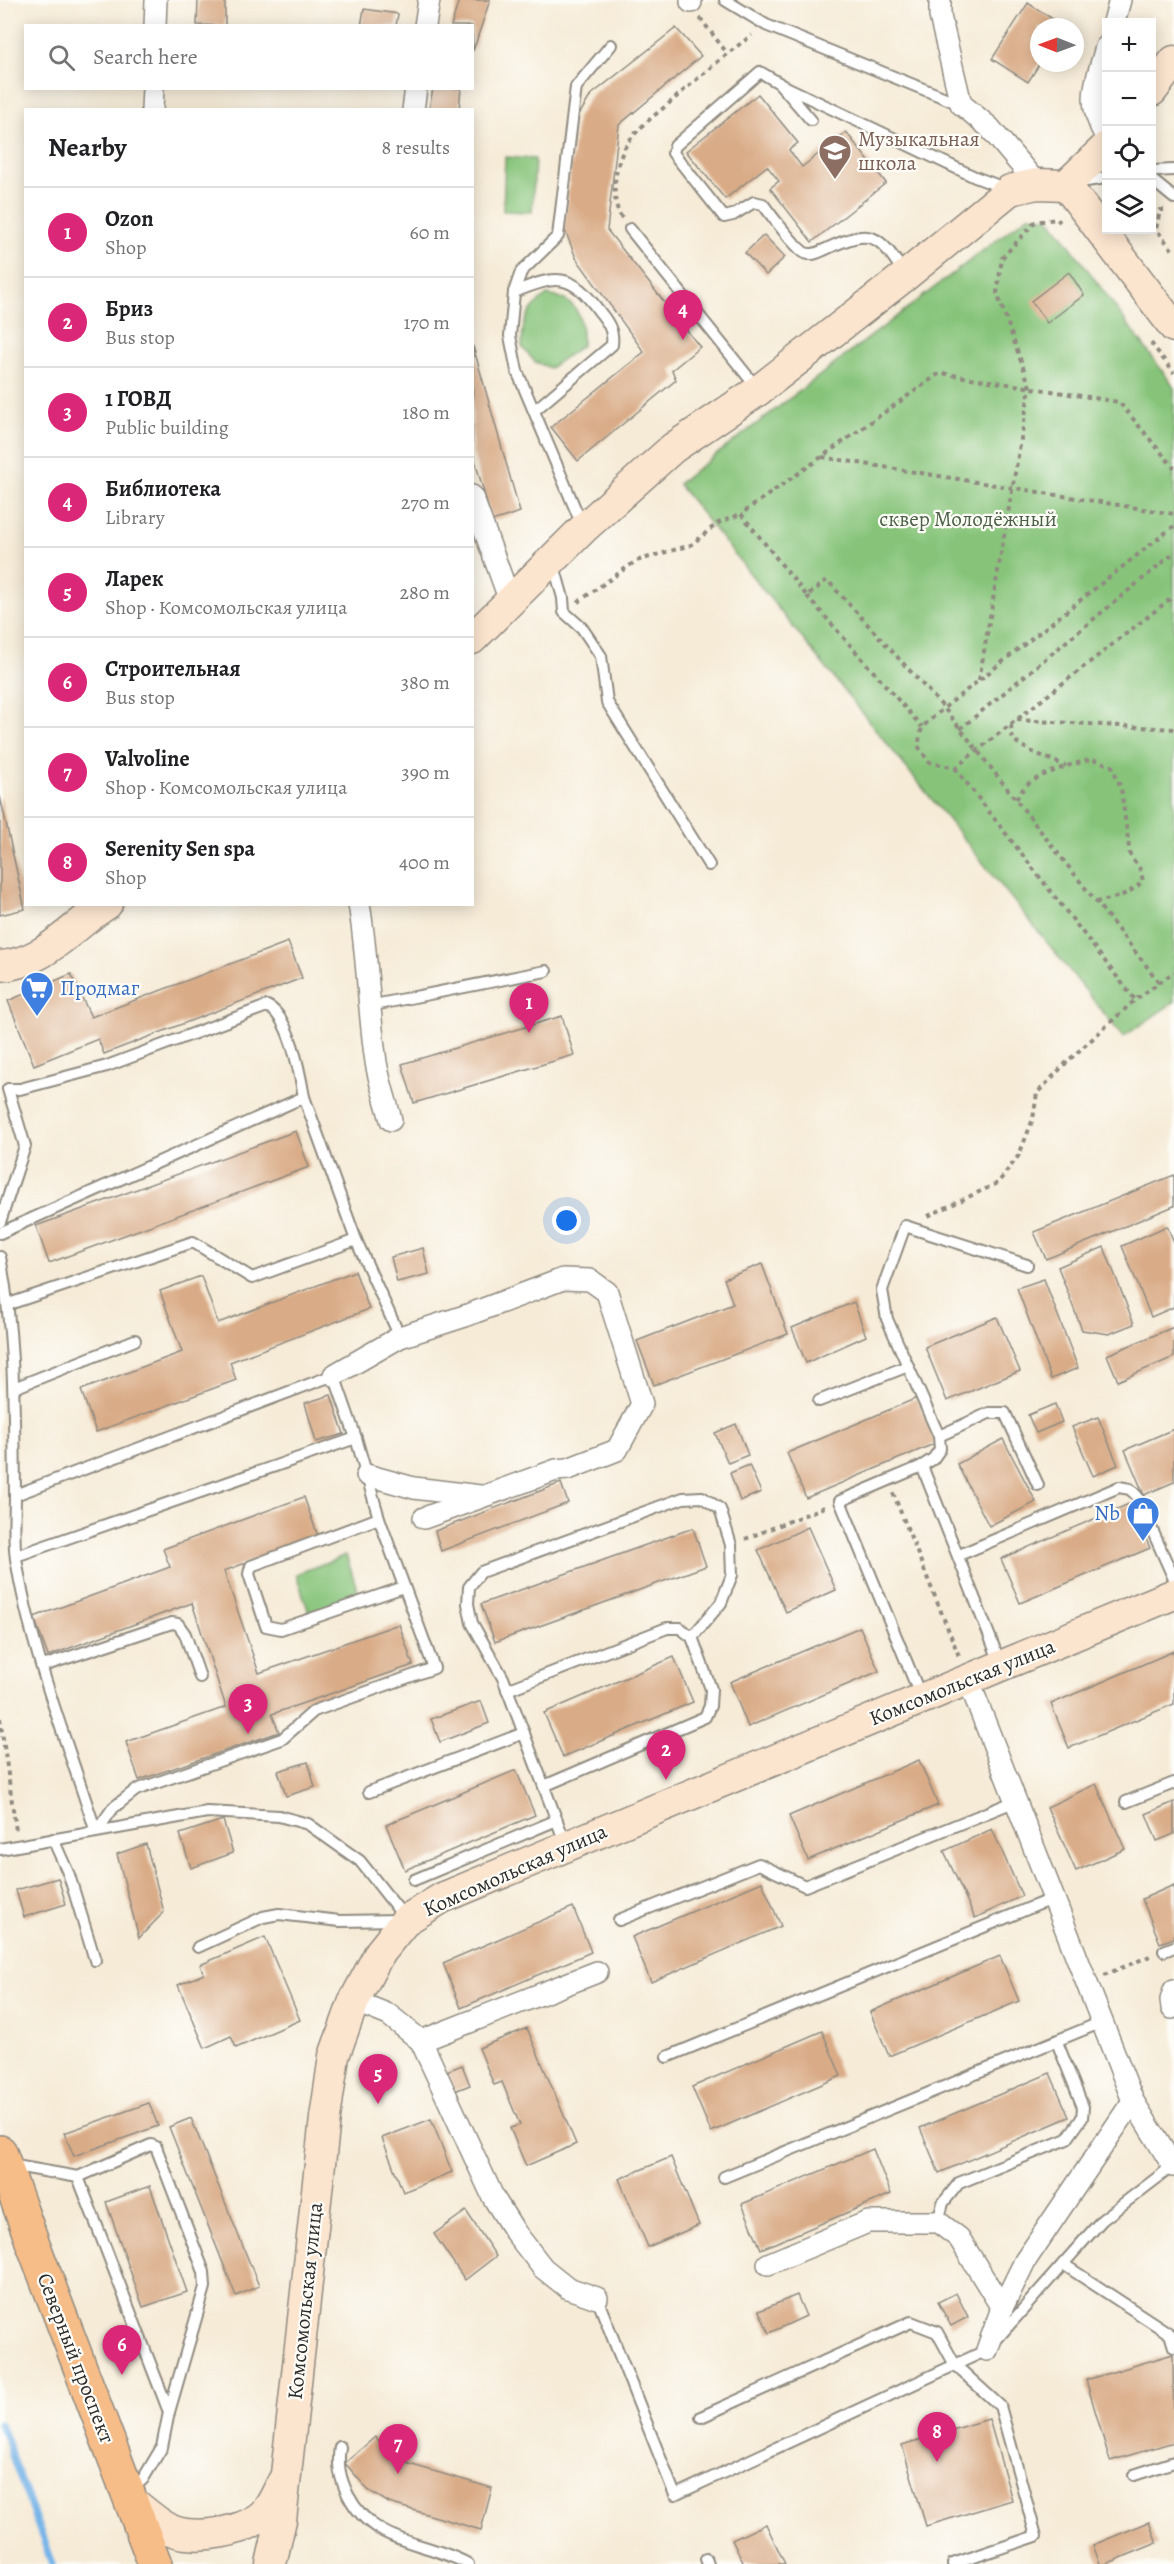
<!DOCTYPE html>
<meta charset="utf-8">
<style>
body{margin:0;font-family:Alegreya,serif;background:#f2f2f2;color:#202124}
.controls{position:absolute;right:18px;top:18px;display:grid;overflow:hidden;border-radius:0px;box-shadow:0 3px 15px #0003}
.controls button{width:54px;height:54px;display:grid;place-items:center;padding:0;border:0;border-bottom:2px solid #e0e0e0;background:#fff;color:#202124;font:30px sans-serif}
.compass{position:absolute;left:1030px;top:18px;width:54px;height:54px;border-radius:50%;background:#fff;box-shadow:0 3px 15px #0003;rotate:271deg}
.you{position:absolute;left:567px;top:1221px;width:21px;height:21px;margin:-15px;border:4px solid #fff;border-radius:50%;background:#1a73e8;box-shadow:0 0 0 9px #1a73e833}
.badge{display:grid;place-items:center;width:39px;height:39px;border-radius:50%;background:#db2777;color:#fff;font-size:20px;font-weight:700}
.pin{position:absolute;translate:-50% -50px;filter:drop-shadow(0 2px 3px #0008)}
.pin::after{content:'';position:absolute;top:32px;width:21px;height:18px;background:inherit;clip-path:polygon(0 0,100% 0,50% 100%)}
.list{margin:0;padding:0;list-style:none}
h2{display:flex;justify-content:space-between;align-items:center;height:78px;margin:0;padding:0 24px;font-size:26px}
h2 small{font-size:20px;font-weight:400;color:#757577}
.list li{display:grid;grid-template-columns:39px 1fr auto;gap:18px;align-items:center;box-sizing:border-box;height:90px;padding:0 24px;border-top:2px solid #e0e0e0}
.list b{display:block;font-size:22px;white-space:nowrap}
.list p{margin:0;font-size:20px;white-space:nowrap;color:#757577}
.list em{font-size:20px;font-style:normal;color:#757577}
.icon{flex:none;width:33px;height:33px;fill:none;stroke:currentColor;stroke-width:2;stroke-linecap:round;stroke-linejoin:round}
.map{position:relative;flex:none;width:1174px;height:2564px;overflow:hidden}
.search{position:absolute;background:#fff;box-shadow:0 3px 15px #0003;left:24px;top:24px;width:450px;height:66px;display:flex;align-items:center;gap:15px;box-sizing:border-box;padding:0 21px;border-radius:0px;color:#757577;font-size:22px}
.panel{position:absolute;background:#fff;box-shadow:0 3px 15px #0003;left:24px;top:108px;width:450px;height:798px;border-radius:0px}
.map>svg:first-child{display:block}
</style>
<div class="map">
<svg width="1174" height="2564" viewBox="0 0 1174 2564">
<rect width="100%" height="100%" fill="#fdfcf7"/>
<filter id="ink" filterUnits="userSpaceOnUse"><feTurbulence type="fractalNoise" baseFrequency=".0167" numOctaves="2"/><feDisplacementMap in="SourceGraphic" scale="12" xChannelSelector="R" yChannelSelector="G"/><feConvolveMatrix kernelMatrix="1 2 1 2 8 2 1 2 1" color-interpolation-filters="sRGB"/></filter>
<filter id="wash" filterUnits="userSpaceOnUse"><feTurbulence type="fractalNoise" baseFrequency=".008" numOctaves="4" result="noise"/><feDisplacementMap in="SourceGraphic" scale="24" xChannelSelector="R" yChannelSelector="G"/><feGaussianBlur stdDeviation="1.35" result="paint"/><feColorMatrix in="noise" values="0 0 0 0 0 0 0 0 0 0 0 0 0 0 0 0 0 1.4 0 .05"/><feComposite in="paint" operator="in"/></filter>
<g filter="url(#wash)">
<rect width="100%" height="100%" fill="#f6ebd7"/>
<g fill="#87c47a" stroke="#597852" stroke-width="1.5">
<path d="M505 157 535 159 532 212 503 211Z"/>
<path d="M1028 216 1049 217 1174 387V1002L1123 1037 678 484Z"/>
<path d="M547 295C578 299 583 316 582 345L550 368 535 362 522 347C522 321 526 311 547 295Z"/>
<path d="M346 1555 359 1595 309 1613 296 1574Z"/>
</g>
<g fill="none" stroke-linecap="round" stroke-linejoin="round">
<path stroke="#74b4e8" stroke-width="7" d="M0 2423 52 2564"/>
</g>
<g id="blocks">
<g fill="#d9ab86">
<path d="M198 0H225V26L197 25Z"/>
<path d="M459 0H490L473 51 472 26H451Z"/>
<path d="M1028 3 1065 27H1039L1040 63 1028 82 992 59Z"/>
<path d="M364 9 398 14 396 26H361Z"/>
<path d="M676 28 701 56 619 125 607 230 700 347 672 370 676 380 578 461 551 427 644 352 576 258 564 228 577 118 591 95Z"/>
<path d="M433 88H461L459 110H429Z"/>
<path d="M758 94 798 143 789 150 802 167 846 132 886 183 812 242 770 188 779 181 767 166 725 199 686 151Z"/>
<path d="M764 235 785 257 766 275 745 253Z"/>
<path d="M1069 272 1084 295 1047 323 1031 301Z"/>
<path d="M473 346 520 512 492 521 472 450Z"/>
<path d="M0 796 25 909 0 915Z"/>
<path d="M288 942 302 978 104 1054 98 1039 34 1065 8 1001 71 974 91 1017Z"/>
<path d="M562 1016 574 1055 414 1103 402 1064Z"/>
<path d="M296 1131 309 1167 49 1263 36 1226Z"/>
<path d="M1174 1175V1206L1046 1259 1034 1232Z"/>
<path d="M1167 1226 1174 1242V1307L1151 1317 1122 1246Z"/>
<path d="M1104 1247 1134 1324 1109 1334 1082 1330 1058 1267Z"/>
<path d="M423 1248 429 1274 397 1282 391 1257Z"/>
<path d="M762 1264 788 1334 654 1385 637 1341 733 1304 724 1279Z"/>
<path d="M355 1271 369 1309 230 1362 236 1380 96 1432 81 1390 182 1352 160 1291 201 1276 218 1323Z"/>
<path d="M1044 1279 1078 1368 1051 1379 1017 1288Z"/>
<path d="M854 1302 866 1336 806 1363 792 1328Z"/>
<path d="M997 1317 1020 1371 947 1401 925 1347Z"/>
<path d="M1174 1327V1357L1118 1381 1107 1355Z"/>
<path d="M331 1395 344 1434 316 1442 305 1403Z"/>
<path d="M917 1398 936 1443 806 1498 787 1453Z"/>
<path d="M1055 1404 1062 1422 1036 1433 1028 1415Z"/>
<path d="M1098 1417 1118 1465 1093 1476 1072 1427Z"/>
<path d="M736 1424 748 1455 728 1463 715 1433Z"/>
<path d="M1174 1429V1482L1144 1495 1125 1450Z"/>
<path d="M1003 1439 1036 1502 989 1526 957 1464Z"/>
<path d="M749 1465 761 1492 740 1501 730 1473Z"/>
<path d="M561 1483 568 1503 441 1551 435 1531Z"/>
<path d="M304 1497 318 1536 224 1571 259 1673 399 1624 413 1665 272 1714 279 1732 139 1780 126 1742 226 1707 192 1603 48 1656 34 1617 170 1567 163 1549Z"/>
<path d="M1131 1503 1150 1548 1020 1603 1001 1559Z"/>
<path d="M808 1527 836 1590 786 1612 758 1550Z"/>
<path d="M693 1528 706 1566 495 1642 481 1604Z"/>
<path d="M860 1627 879 1671 748 1727 730 1682Z"/>
<path d="M1174 1651V1704L1069 1748 1051 1704Z"/>
<path d="M674 1657 693 1702 563 1757 544 1713Z"/>
<path d="M481 1701 489 1723 440 1742 431 1719Z"/>
<path d="M919 1760 938 1805 808 1860 789 1816Z"/>
<path d="M308 1762 315 1787 286 1796 278 1771Z"/>
<path d="M516 1770 535 1815 405 1870 386 1825Z"/>
<path d="M1096 1784 1125 1849 1076 1871 1047 1807Z"/>
<path d="M1174 1802V1834L1157 1841 1146 1814Z"/>
<path d="M223 1820 233 1853 191 1868 180 1834Z"/>
<path d="M992 1829 1022 1896 975 1918 944 1851Z"/>
<path d="M146 1844 164 1912 139 1938 117 1854Z"/>
<path d="M58 1878 66 1904 24 1917 16 1890Z"/>
<path d="M762 1882 781 1926 651 1982 632 1937Z"/>
<path d="M1174 1885V1938L1160 1943 1142 1899Z"/>
<path d="M573 1907 591 1952 461 2008 443 1963Z"/>
<path d="M265 1937 300 2020 236 2048 231 2036 205 2048 178 1985 204 1974 200 1965Z"/>
<path d="M1000 1956 1019 2001 889 2056 870 2012Z"/>
<path d="M527 2028 576 2144 526 2166 510 2128 520 2125 502 2082 494 2085 479 2048Z"/>
<path d="M822 2031 841 2076 711 2132 692 2087Z"/>
<path d="M462 2065 470 2085 455 2091 447 2071Z"/>
<path d="M1050 2073 1069 2117 939 2173 920 2128Z"/>
<path d="M149 2103 158 2126 74 2156 64 2133Z"/>
<path d="M191 2118 259 2286 236 2296 169 2127Z"/>
<path d="M431 2119 452 2172 403 2192 382 2138Z"/>
<path d="M873 2149 891 2194 761 2249 742 2204Z"/>
<path d="M671 2157 699 2225 648 2247 619 2179Z"/>
<path d="M150 2186 187 2292 143 2307 106 2202Z"/>
<path d="M466 2211 496 2256 465 2280 434 2234Z"/>
<path d="M956 2293 968 2317 951 2326 938 2302Z"/>
<path d="M797 2295 806 2316 769 2333 759 2311Z"/>
<path d="M1173 2354 1174 2442 1110 2461 1086 2380Z"/>
<path d="M989 2419 1012 2500 926 2526 902 2445Z"/>
<path d="M375 2437 398 2458 409 2464 492 2488 481 2530 389 2503 368 2490 345 2463Z"/>
<path d="M1149 2522 1157 2543 1106 2564H1100L1093 2545Z"/>
<path d="M766 2524 785 2564H744L732 2540Z"/>
</g>
</g>
</g>
<g filter="url(#ink)">
<use href="#blocks" fill-opacity="0" stroke="#908b81" stroke-width="1.5"/>
<g fill="none" stroke-linecap="round" stroke-linejoin="round">
<defs>
<g id="lane">
<path d="M725 0 766 25 960 104"/>
<path d="M784 86 975 177 1007 189"/>
<path d="M811 120 779 83 760 72 675 146 673 153 724 217 733 215 754 202 763 204C770 214 797 249 805 253 813 256 819 252 826 249 871 228 878 233 904 273"/>
<path d="M1152 171 1174 170"/>
<path d="M1152 180 1174 198"/>
<path d="M1080 182 1106 178"/>
<path d="M630 229 757 388"/>
<path d="M514 292C557 275 570 272 599 311 608 322 614 331 612 345L535 410"/>
<path d="M582 525 517 371 510 336 514 292 521 272 558 236 576 87 611 45"/>
<path d="M553 562 563 598 564 612 582 628 601 656 607 702 709 865"/>
<path d="M369 1006 546 971"/>
<path d="M0 1222 25 1146 8 1089H20L107 1066 267 1006C290 1016 300 1074 304 1097"/>
<path d="M0 1233 304 1097 356 1240 252 1278 193 1242 9 1304"/>
<path d="M356 1240 400 1337"/>
<path d="M0 1257C15 1335 14 1415 15 1495"/>
<path d="M14 1388 135 1340"/>
<path d="M819 1401 908 1366"/>
<path d="M939 1436 989 1413H1005L1038 1485"/>
<path d="M922 1466 1001 1665"/>
<path d="M379 1518 251 1566 249 1574 266 1626 281 1629 404 1587"/>
<path d="M959 1555 1119 1487 1130 1489 1137 1496 1174 1579"/>
<path d="M16 1556 356 1438"/>
<path d="M43 1666 172 1623 178 1624 185 1634 200 1677"/>
<path d="M507 1690 667 1628H680L692 1637 711 1689 710 1706 705 1717 544 1786"/>
<path d="M921 1697 840 1501 922 1466 933 1459 940 1449 939 1436 887 1319 882 1290 905 1226 1027 1265"/>
<path d="M369 1792 524 1733"/>
<path d="M1126 1802 1174 1783"/>
<path d="M53 1839 69 1875 95 1960"/>
<path d="M566 1845 503 1678 472 1623 468 1604 469 1587 481 1572 683 1498 702 1497 720 1509 731 1545 732 1575 721 1603 692 1637"/>
<path d="M0 1849 96 1832 113 1808 136 1790 282 1739 314 1711 434 1668 379 1518 356 1438 334 1375 15 1495C15 1516 13 1538 16 1559 31 1652 67 1742 96 1832L207 1812 279 1816 308 1824 360 1861 405 1918"/>
<path d="M414 1880 557 1820"/>
<path d="M619 1920 759 1864 805 1886 1016 1801"/>
<path d="M198 1947 263 1917 279 1914 340 1921 400 1920"/>
<path d="M1164 1951 1174 1947"/>
<path d="M667 2057 1054 1898"/>
<path d="M10 2165 78 2177 151 2145 156 2147 204 2272 205 2287 169 2412 162 2447 143 2479 132 2489"/>
<path d="M78 2177 169 2412"/>
<path d="M724 2177 1102 2022"/>
<path d="M938 2222 943 2203 959 2183 1067 2139 1082 2118 1083 2107 1057 2042"/>
<path d="M1063 2264 1170 2334 1174 2347"/>
<path d="M597 2298 675 2495 987 2350 1102 2220 1174 2165"/>
<path d="M701 2417 911 2322 937 2332 955 2365 1000 2406 1036 2536 953 2564"/>
<path d="M340 2447C337 2466 340 2478 348 2495 374 2546 425 2540 468 2564"/>
<path d="M1134 2475 1174 2462"/>
<path d="M706 2559 708 2564"/>
</g>
<g id="street">
<path d="M940 0V16L961 104 989 127 1037 184"/>
<path d="M691 2V0"/>
<path d="M1114 22 1120 0"/>
<path d="M155 26 156 0"/>
<path d="M425 26 429 0"/>
<path d="M1106 47C1096 85 1085 100 1106 137"/>
<path d="M152 110 153 88"/>
<path d="M413 110 416 88"/>
<path d="M472 496 510 601"/>
<path d="M359 904C368 957 368 1009 376 1062 379 1081 386 1101 391 1120"/>
<path d="M334 1375 400 1337 465 1316 563 1279 590 1280 607 1292 642 1404 617 1450 568 1469 556 1470 424 1518"/>
<path d="M367 1475 414 1488 480 1496"/>
<path d="M968 1679 1133 2101 1173 2166 1174 2162"/>
<path d="M354 2001 389 2015 421 2041 493 2197 515 2232 543 2268 568 2288 597 2298"/>
<path d="M1172 2008 1171 2000 1174 1990"/>
<path d="M421 2041 597 1972"/>
<path d="M768 2264 868 2222H938L959 2238 1002 2308"/>
<path d="M987 2350 1002 2308 1025 2261 1133 2101"/>
</g>
<g id="secondary">
<path d="M1152 91 1174 61"/>
<path d="M1066 185 1174 327"/>
<path d="M1066 185 1106 147"/>
<path d="M472 639 584 528 673 448 759 390 905 276 1010 190 1037 184 1066 185"/>
<path d="M0 966C45 963 72 926 107 904"/>
<path d="M129 2499C142 2509 155 2522 171 2530 195 2541 250 2532 267 2510 274 2501 278 2490 283 2481"/>
<path d="M271 2564 281 2520 325 2118 334 2056 354 2001 380 1952 406 1920 442 1898 1174 1594"/>
</g>
<path id="primary" d="M0 2152 33 2244 155 2564"/>
</defs>
<use href="#lane" stroke="#908b81" stroke-width="14"/>
<use href="#street" stroke="#908b81" stroke-width="24"/>
<use href="#secondary" stroke="#908b81" stroke-width="33"/>
<use href="#primary" stroke="#908b81" stroke-width="36"/>
<g stroke="#908b81" stroke-width="4" stroke-dasharray="4.5 4.5" stroke-linecap="butt">
<path d="M700 18 727 53"/>
<path d="M1164 210H1160L1156 229 1174 252"/>
<path d="M622 218C609 199 615 163 627 144 639 126 658 113 674 99 699 77 725 55 752 35"/>
<path d="M1151 343 1174 373"/>
<path d="M822 457 1174 514"/>
<path d="M1174 526 944 708 922 727 918 746 929 762 955 768 1174 596"/>
<path d="M807 596 922 727"/>
<path d="M578 602 636 561 691 545 718 523 741 514"/>
<path d="M979 680 1030 387 997 293 1002 258 1035 222 1057 219 1060 222"/>
<path d="M1017 720 1174 729"/>
<path d="M1011 725 1013 740 1030 751 1066 766"/>
<path d="M960 729 1174 553"/>
<path d="M955 768 1135 1000"/>
<path d="M1016 799 1026 785 1041 776 1067 766 1092 759 1112 766 1121 788 1130 855 1140 869 1143 881C1129 895 1115 898 1096 902"/>
<path d="M1159 982 944 708 827 580 807 596 741 514 940 373 1119 402 1174 468"/>
<path d="M928 1216 998 1183 1019 1155 1033 1119 1037 1093 1069 1060 1135 1000 1174 972"/>
<path d="M893 1493 959 1656"/>
<path d="M745 1539 827 1506"/>
<path d="M0 1718 16 1830"/>
<path d="M1104 1975 1150 1956"/>
</g>
<use href="#lane" stroke="#fff" stroke-width="10"/>
<use href="#street" stroke="#fff" stroke-width="21"/>
<use href="#secondary" stroke="#fce5cf" stroke-width="30"/>
<use href="#primary" stroke="#f7bd88" stroke-width="33"/>
</g>
</g>
<defs>
<symbol id="school-pin" viewBox="-11 -11 22 30"><path d="M0 17L-7.5 6A9.5 9.5 0 1 1 7.5 6Z" fill="#8d6e63" stroke="#fdfcf7"/><path d="M0-5L7-2L0 1L-7-2ZM-4 1L0 2.5L4 1V4Q0 6-4 4Z" fill="#fff"/></symbol>
<symbol id="supermarket-pin" viewBox="-11 -11 22 30"><path d="M0 17L-7.5 6A9.5 9.5 0 1 1 7.5 6Z" fill="#3f7fe0" stroke="#fdfcf7"/><path d="M-6-5.5h2.5l.6 2H6L4.5 2H-2.5L-4.4-4H-6ZM-1.5 3.2a1.3 1.3 0 1 0 .1 0ZM3 3.2a1.3 1.3 0 1 0 .1 0Z" fill="#fff"/></symbol>
<symbol id="shop-pin" viewBox="-11 -11 22 30"><path d="M0 17L-7.5 6A9.5 9.5 0 1 1 7.5 6Z" fill="#3f7fe0" stroke="#fdfcf7"/><path d="M-5-2.5h2.3a2.7 3.5 0 0 1 5.4 0H5L5.5 6h-11ZM-1.5-2.5h3a1.5 2.3 0 0 0-3 0Z" fill="#fff"/></symbol>
</defs>
<g fill-rule="evenodd">
<use href="#school-pin" x="816" y="132" width="38" height="52"/>
<use href="#supermarket-pin" x="18" y="969" width="38" height="52"/>
<use href="#shop-pin" x="1124" y="1494" width="38" height="52"/>
</g>
<g text-anchor="middle" dominant-baseline="central" stroke-width="4.5" stroke-linejoin="round" paint-order="stroke">
<g font-size="21" fill="#785e54" stroke="#fdfcf7" text-anchor="start">
<text x="858" y="139">Музыкальная<tspan x="858" dy="24">школа</tspan></text>
</g>
<g font-size="21" fill="#4b6147" stroke="#fdfcf7">
<text x="968" y="519">сквер Молодёжный</text>
</g>
<g font-size="21" fill="#366cbe" stroke="#fdfcf7" text-anchor="start">
<text x="60" y="988">Продмаг</text>
<text x="1120" y="1513" text-anchor="end">Nb</text>
</g>
<g font-size="21" fill="#2b2b2b" stroke="#fdfcf7">
<text transform="translate(962 1682) rotate(-22)">Комсомольская улица</text>
<text transform="translate(515 1870) rotate(-24)">Комсомольская улица</text>
<text transform="translate(305 2301) rotate(-84)">Комсомольская улица</text>
<text transform="translate(76 2358) rotate(69)">Северный проспект</text>
</g>
</g>
</svg>
<div class="controls">
<button>+</button>
<button>−</button>
<button><svg class="icon" aria-label="locate" viewBox="0 0 24 24"><circle cx="12" cy="12" r="6"/><path d="M12 2v4M12 18v4M2 12h4M18 12h4"/></svg></button>
<button><svg class="icon" aria-label="layers" viewBox="0 0 24 24"><path d="M12 4l9 5-9 5-9-5zM3 14l9 5 9-5"/></svg></button>
</div>
<svg class="compass" viewBox="-18 -18 36 36"><path d="M0-13l5 13h-10z" fill="#e53935"/><path d="M0 13l5-13h-10z" fill="#757577"/></svg>
<div class="you"></div>
<div class="pin badge" style="left:529px;top:1033px">1</div>
<div class="pin badge" style="left:666px;top:1780px">2</div>
<div class="pin badge" style="left:248px;top:1734px">3</div>
<div class="pin badge" style="left:683px;top:340px">4</div>
<div class="pin badge" style="left:378px;top:2104px">5</div>
<div class="pin badge" style="left:122px;top:2375px">6</div>
<div class="pin badge" style="left:398px;top:2474px">7</div>
<div class="pin badge" style="left:937px;top:2462px">8</div>
<div class="search"><svg class="icon" aria-label="search" viewBox="0 0 24 24"><circle cx="10" cy="10" r="6"/><path d="M15 15l6 6"/></svg>Search here</div>
<section class="panel">
<h2>Nearby<small>8 results</small></h2>
<ul class="list">
<li><span class="badge">1</span><div><b>Ozon</b><p>Shop</p></div><em>60 m</em></li>
<li><span class="badge">2</span><div><b>Бриз</b><p>Bus stop</p></div><em>170 m</em></li>
<li><span class="badge">3</span><div><b>1 ГОВД</b><p>Public building</p></div><em>180 m</em></li>
<li><span class="badge">4</span><div><b>Библиотека</b><p>Library</p></div><em>270 m</em></li>
<li><span class="badge">5</span><div><b>Ларек</b><p>Shop · Комсомольская улица</p></div><em>280 m</em></li>
<li><span class="badge">6</span><div><b>Строительная</b><p>Bus stop</p></div><em>380 m</em></li>
<li><span class="badge">7</span><div><b>Valvoline</b><p>Shop · Комсомольская улица</p></div><em>390 m</em></li>
<li><span class="badge">8</span><div><b>Serenity Sen spa</b><p>Shop</p></div><em>400 m</em></li>
</ul>
</section>
</div>
